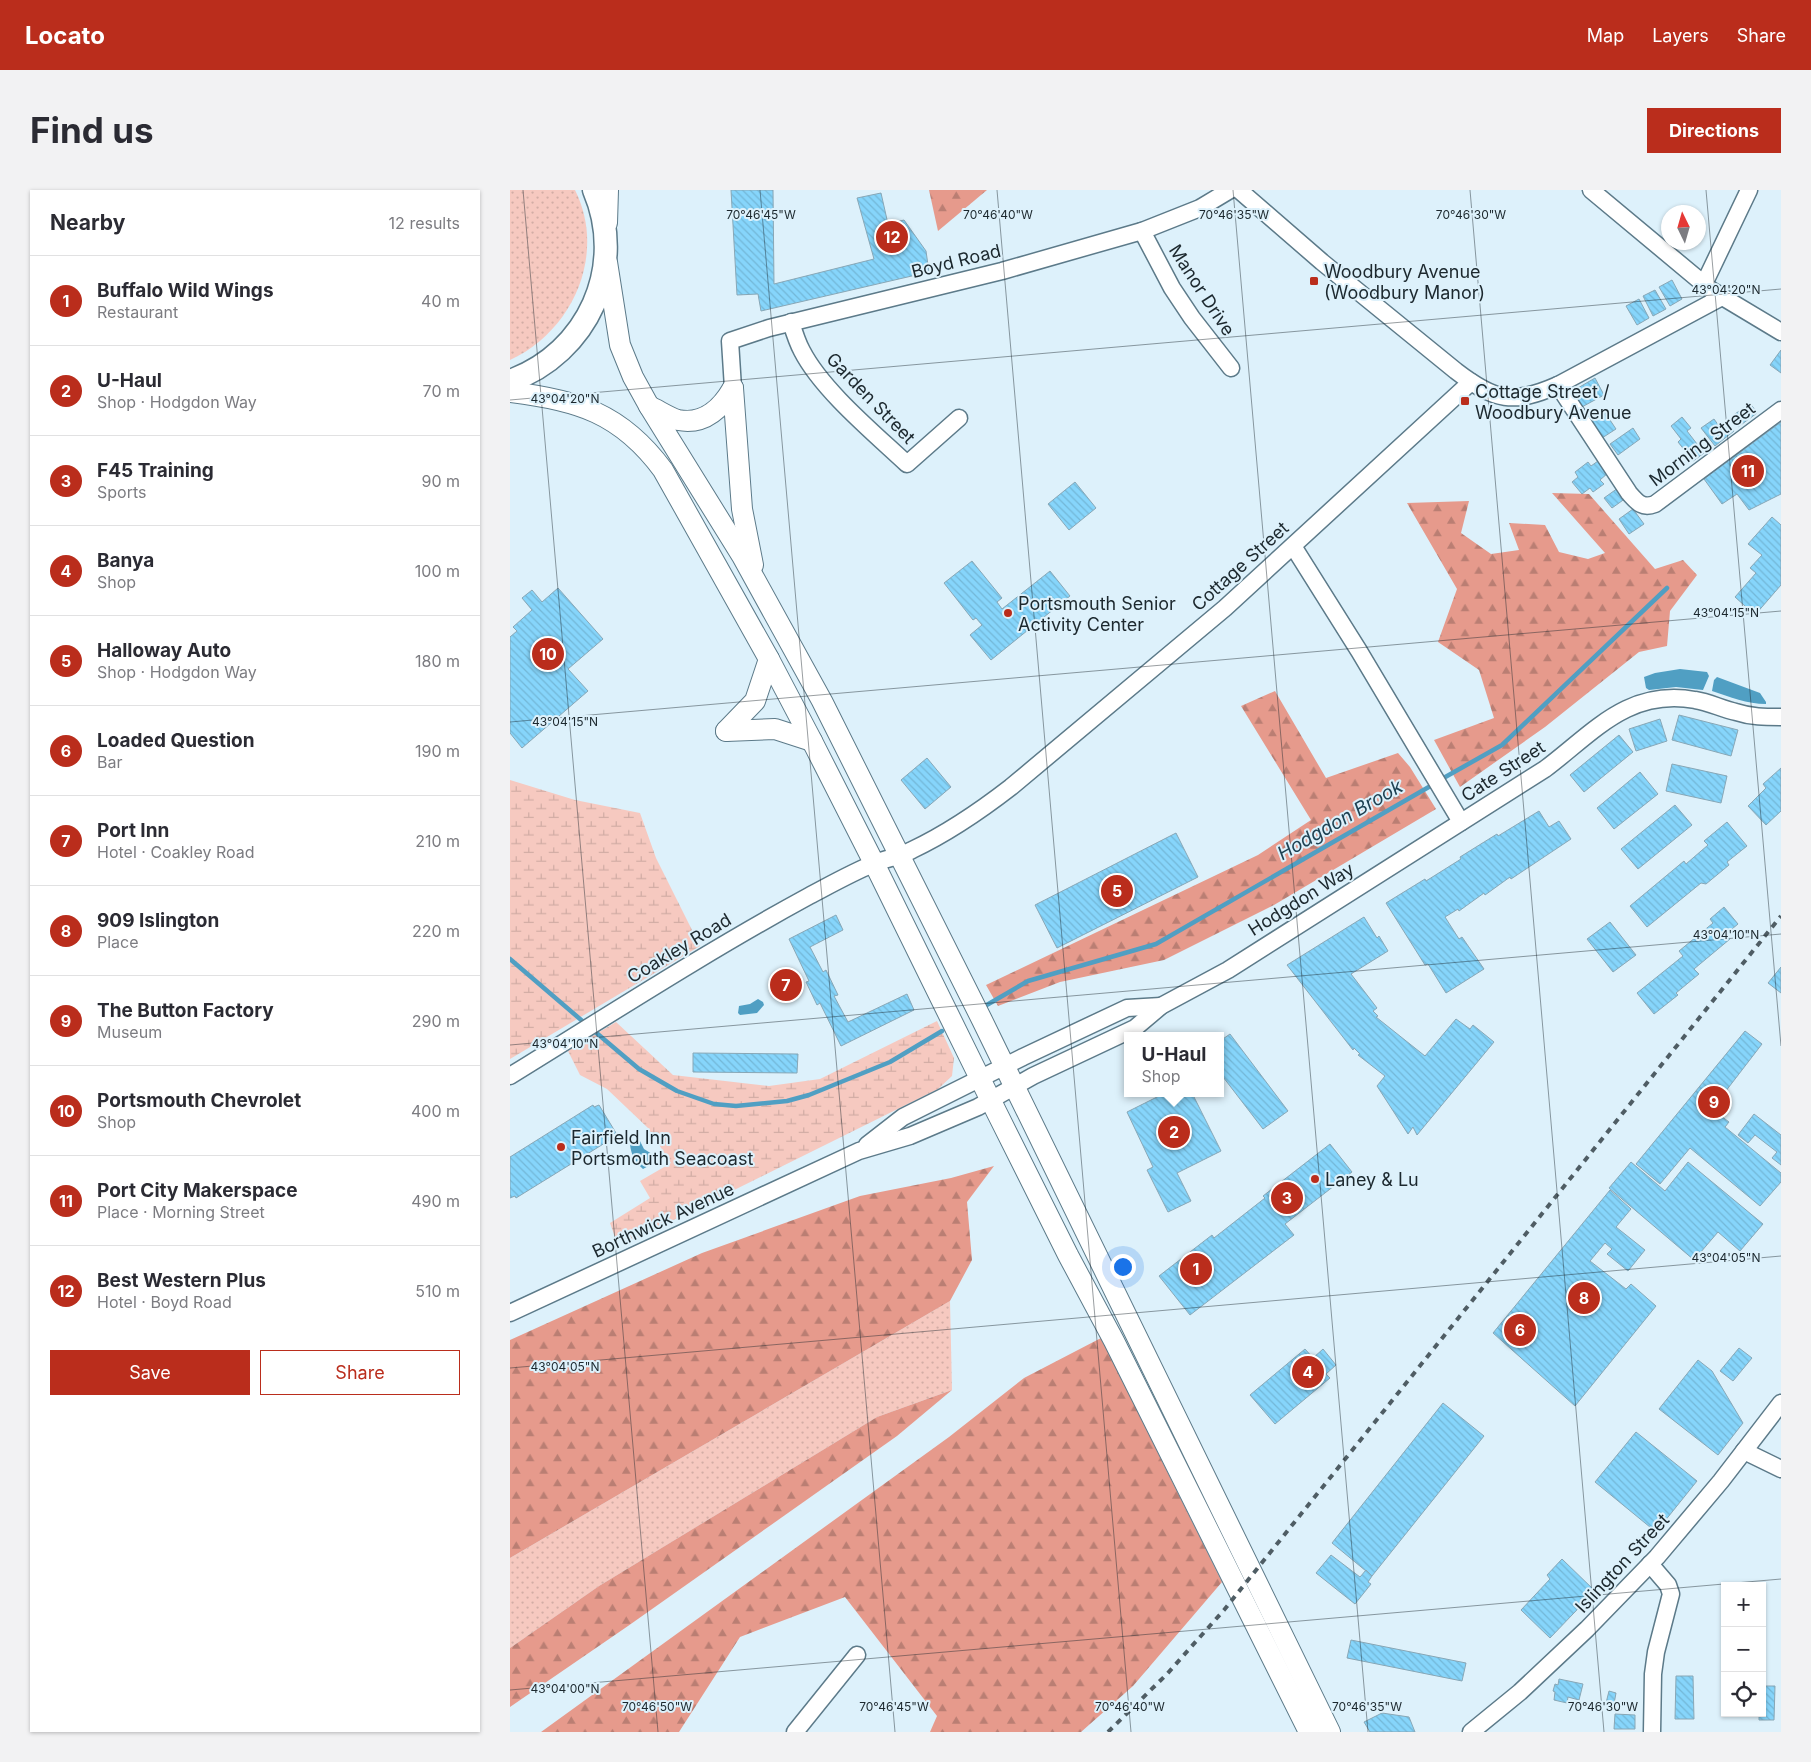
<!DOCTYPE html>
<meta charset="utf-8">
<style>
body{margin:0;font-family:Inter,sans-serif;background:#f2f2f3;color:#2b2b33}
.controls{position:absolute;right:15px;bottom:15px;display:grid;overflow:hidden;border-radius:0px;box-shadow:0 1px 4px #0004}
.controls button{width:45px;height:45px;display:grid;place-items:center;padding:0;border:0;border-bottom:1px solid #e1e1e2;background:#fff;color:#2b2b33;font:25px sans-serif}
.compass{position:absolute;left:1151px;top:15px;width:45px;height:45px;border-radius:50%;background:#fff;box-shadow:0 1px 4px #0004;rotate:355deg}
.you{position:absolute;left:612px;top:1076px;width:18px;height:18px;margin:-12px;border:4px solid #fff;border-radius:50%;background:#1a73e8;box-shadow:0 0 0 8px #1a73e833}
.badge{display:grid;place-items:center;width:32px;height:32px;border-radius:50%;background:#ba2d1c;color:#fff;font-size:16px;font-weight:700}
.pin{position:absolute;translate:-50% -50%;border:2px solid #fff;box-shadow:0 1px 5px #0006}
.popup{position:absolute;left:614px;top:842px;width:100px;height:65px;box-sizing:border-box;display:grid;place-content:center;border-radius:0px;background:#fff;filter:drop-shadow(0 1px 4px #0005);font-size:16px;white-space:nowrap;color:#7c7c81}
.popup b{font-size:19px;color:#2b2b33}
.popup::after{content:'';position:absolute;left:50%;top:100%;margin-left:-10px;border:10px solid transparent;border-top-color:#fff}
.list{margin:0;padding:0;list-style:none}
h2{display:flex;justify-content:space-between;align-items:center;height:65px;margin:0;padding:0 20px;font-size:21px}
h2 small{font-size:16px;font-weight:400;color:#7c7c81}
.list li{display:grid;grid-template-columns:32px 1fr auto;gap:15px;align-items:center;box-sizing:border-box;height:90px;padding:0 20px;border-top:1px solid #e1e1e2}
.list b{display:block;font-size:19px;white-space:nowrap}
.list p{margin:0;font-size:16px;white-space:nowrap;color:#7c7c81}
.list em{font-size:16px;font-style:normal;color:#7c7c81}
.actions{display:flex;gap:10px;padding:15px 20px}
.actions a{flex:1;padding:11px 0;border:1px solid #ba2d1c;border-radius:0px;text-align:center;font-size:18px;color:#ba2d1c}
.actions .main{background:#ba2d1c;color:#fff}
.icon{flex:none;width:28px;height:28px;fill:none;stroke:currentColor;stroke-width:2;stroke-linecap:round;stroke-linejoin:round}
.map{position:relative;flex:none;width:1271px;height:1542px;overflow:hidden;border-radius:0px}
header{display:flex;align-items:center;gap:30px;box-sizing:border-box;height:70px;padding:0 25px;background:#ba2d1c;color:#fff}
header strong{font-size:24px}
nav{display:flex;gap:28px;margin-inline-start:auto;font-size:18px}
.intro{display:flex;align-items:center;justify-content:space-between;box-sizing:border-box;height:120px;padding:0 30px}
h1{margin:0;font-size:35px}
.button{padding:12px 22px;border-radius:0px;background:#ba2d1c;color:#fff;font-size:18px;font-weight:700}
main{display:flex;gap:30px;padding:0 30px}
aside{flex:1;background:#fff;border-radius:0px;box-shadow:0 1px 4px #0004}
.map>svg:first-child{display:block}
</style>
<header>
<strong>Locato</strong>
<nav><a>Map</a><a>Layers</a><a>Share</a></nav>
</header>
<div class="intro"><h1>Find us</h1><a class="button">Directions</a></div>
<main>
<aside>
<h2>Nearby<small>12 results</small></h2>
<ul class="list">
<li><span class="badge">1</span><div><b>Buffalo Wild Wings</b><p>Restaurant</p></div><em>40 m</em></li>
<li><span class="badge">2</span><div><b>U-Haul</b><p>Shop · Hodgdon Way</p></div><em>70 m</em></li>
<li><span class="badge">3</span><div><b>F45 Training</b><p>Sports</p></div><em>90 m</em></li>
<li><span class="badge">4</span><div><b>Banya</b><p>Shop</p></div><em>100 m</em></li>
<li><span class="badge">5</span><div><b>Halloway Auto</b><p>Shop · Hodgdon Way</p></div><em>180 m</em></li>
<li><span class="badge">6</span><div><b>Loaded Question</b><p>Bar</p></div><em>190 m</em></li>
<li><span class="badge">7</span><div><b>Port Inn</b><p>Hotel · Coakley Road</p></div><em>210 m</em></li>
<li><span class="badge">8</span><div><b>909 Islington</b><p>Place</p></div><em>220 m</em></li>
<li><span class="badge">9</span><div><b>The Button Factory</b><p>Museum</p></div><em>290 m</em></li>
<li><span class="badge">10</span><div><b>Portsmouth Chevrolet</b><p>Shop</p></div><em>400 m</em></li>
<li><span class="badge">11</span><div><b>Port City Makerspace</b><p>Place · Morning Street</p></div><em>490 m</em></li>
<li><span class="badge">12</span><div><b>Best Western Plus</b><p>Hotel · Boyd Road</p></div><em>510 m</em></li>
</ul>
<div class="actions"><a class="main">Save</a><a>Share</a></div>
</aside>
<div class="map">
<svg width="1271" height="1542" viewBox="0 0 1271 1542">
<defs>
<pattern id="grass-dots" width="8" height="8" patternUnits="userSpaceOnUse" patternTransform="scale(1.25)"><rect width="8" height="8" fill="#f6c9c0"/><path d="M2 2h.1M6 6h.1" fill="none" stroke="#d2ada5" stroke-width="1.8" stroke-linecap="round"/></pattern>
<pattern id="forest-firs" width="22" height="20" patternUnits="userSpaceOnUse" patternTransform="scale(1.25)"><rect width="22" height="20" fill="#e69a8c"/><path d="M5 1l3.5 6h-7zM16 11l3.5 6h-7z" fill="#ba7e73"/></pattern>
<pattern id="wetland-marsh" width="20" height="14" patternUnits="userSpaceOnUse" patternTransform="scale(1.25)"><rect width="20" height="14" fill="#f6c9c0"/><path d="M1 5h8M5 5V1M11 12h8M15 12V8" fill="none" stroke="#d2ada5"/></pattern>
<pattern id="building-back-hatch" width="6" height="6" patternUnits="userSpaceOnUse" patternTransform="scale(1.25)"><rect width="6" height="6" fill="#86d5fb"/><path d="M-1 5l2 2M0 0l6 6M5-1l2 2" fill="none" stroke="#73b7d7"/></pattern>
</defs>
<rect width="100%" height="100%" fill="#ddf1fb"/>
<g fill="url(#grass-dots)">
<path d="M0 0H65C97 64 63 141 0 170Z"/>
<path d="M440 1111 442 1200 367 1227 89 1396 0 1458V1368Z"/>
</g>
<g fill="url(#forest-firs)">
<path d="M419 0H477L428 41Z"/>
<path d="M1042 303 1079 304 1145 379 1173 370 1187 385 1160 421 1157 456 1129 462 1035 537 950 597 924 550 984 528 969 480 928 452 947 399 897 313 959 311 951 343 981 364 1009 360 999 333 1035 335 1049 362 1078 369 1095 363Z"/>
<path d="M765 501 816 588 888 563 900 577 926 619 764 715 654 770 550 792 488 816 476 795 748 665 801 630 731 516Z"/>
<path d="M484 976 457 1012 462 1070 440 1111 0 1368V1150L192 1063 350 1006 441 988Z"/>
<path d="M591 1148 712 1392 623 1496 571 1542H420L427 1526 335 1407 230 1447 169 1542H31L439 1247 514 1188Z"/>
<path d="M442 1200 387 1246 118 1436 0 1517V1458L89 1396 367 1227Z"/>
</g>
<g fill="url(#wetland-marsh)">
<path d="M0 590 65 610 130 623 146 668 190 756 0 869Z"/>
<path d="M427 831 444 868 442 886 428 899 125 1049 106 1050 100 1033 140 1008 130 991 161 973 138 938 97 899 70 885 58 861 106 832 163 885 259 896 310 889Z"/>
</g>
<g fill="#509fc3">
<path d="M1170 479 1197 482 1199 486 1193 500 1166 497 1139 500 1136 498 1134 487 1145 483Z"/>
<path d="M1207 487 1250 503 1256 512V514C1237 514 1220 507 1202 501L1204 490Z"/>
<path d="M248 809 253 812 254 815 247 823 230 825 228 823 229 816 240 814Z"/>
<path d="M129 949 134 959 142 964V974L133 979C125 972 121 965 120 954Z"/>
</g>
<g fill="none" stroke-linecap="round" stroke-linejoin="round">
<g stroke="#509fc3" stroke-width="4.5">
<path d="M930 590 992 555 1157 398"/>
<path d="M0 769 77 835"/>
<path d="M475 816 518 791 646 754 924 594"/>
<path d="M83 840 129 879 167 901 204 914 226 916 277 911 299 905 380 872 432 841"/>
</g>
</g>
<g fill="url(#building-back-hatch)" stroke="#88a7b6">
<path d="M221 0H263L264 94 364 69 347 8 371 3 378 34 394 30 416 61 419 82 251 121 248 104 227 105Z"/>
<path d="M1162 90 1172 109 1160 116 1149 97Z"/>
<path d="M1145 100 1156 119 1143 126 1133 106Z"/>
<path d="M1129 109 1139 128 1127 135 1116 116Z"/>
<path d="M1271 160V183L1260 175Z"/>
<path d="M1085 188 1094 205 1070 218 1061 202Z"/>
<path d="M1240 213 1247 223 1228 237 1221 227Z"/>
<path d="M1094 221 1106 239 1092 248 1080 230Z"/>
<path d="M1172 227 1181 238 1177 241 1194 263 1183 271 1168 252 1171 249 1161 236Z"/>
<path d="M1204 229 1209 236 1216 231 1224 241 1205 256 1191 238Z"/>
<path d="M1271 232V304L1239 320 1227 304 1212 314 1194 289Z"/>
<path d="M1123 238 1130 249 1108 265 1100 254Z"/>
<path d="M1088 271 1098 283 1090 290 1094 294 1083 302 1080 298 1072 304 1062 292 1068 287 1065 282 1078 272 1081 276Z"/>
<path d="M565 292 586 318 559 340 538 314Z"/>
<path d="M1108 298 1116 308 1102 318 1094 308Z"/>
<path d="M1123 319 1134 334 1119 344 1109 329Z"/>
<path d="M1262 327 1271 335V395L1245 425 1225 407 1246 383 1240 378 1252 365 1238 354Z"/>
<path d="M462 371 492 408 487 412 492 419 540 381 560 406 481 470 460 445 472 435 466 428 463 430 434 393Z"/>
<path d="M48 398 93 449 58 479 78 501 12 558 0 543V447L7 441 3 437 22 420 12 408 22 400 32 412Z"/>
<path d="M1169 525 1228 540 1221 566 1162 550Z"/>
<path d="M1150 529 1157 551 1126 561 1119 539Z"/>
<path d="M1109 545 1123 562 1074 602 1060 585Z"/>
<path d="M417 568 441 597 415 619 391 590Z"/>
<path d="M1162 574 1217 586 1211 613 1156 601Z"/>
<path d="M1271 578V621L1256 635 1238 616 1256 598 1253 594Z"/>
<path d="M1130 582 1148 604 1104 639 1087 618Z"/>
<path d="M1165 615 1182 635 1128 679 1111 659Z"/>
<path d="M1029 621 1039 637 1049 631 1061 649 1001 689 1000 687 975 705 974 703 949 721 948 719 935 727 949 749 952 747 974 779 936 803 918 774 915 775 876 713 915 689 916 691 951 669 950 667 987 644 988 646Z"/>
<path d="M1217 632 1237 656 1217 672 1219 675 1196 694 1191 693 1137 737 1120 716 1174 671 1176 674 1198 655 1194 651Z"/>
<path d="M666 643 688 687 547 758 525 715Z"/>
<path d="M1214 717 1228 734 1216 744 1220 749 1184 779 1189 784 1166 803 1168 805 1144 824 1127 803 1173 766 1169 761 1203 733 1200 729Z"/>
<path d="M326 725 333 740 300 757 313 782 316 780 328 805 324 806 338 832 397 804 404 820 331 856 310 813 307 815 296 792 299 791 279 749Z"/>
<path d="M854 727 867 748 869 746 878 761 841 784 867 818 863 821 868 826 866 827 915 866 946 829 960 839 963 835 984 852 907 945 903 937 898 944 867 896 875 886 848 865 850 864 844 858 843 860 777 775Z"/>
<path d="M1100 732 1126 765 1103 782 1077 749Z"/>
<path d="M1271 777V803L1258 793Z"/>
<path d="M1235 841 1252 854 1202 919 1219 932 1215 937 1271 983V992L1250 1016 1180 958 1150 994 1126 974Z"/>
<path d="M720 844 778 921 753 939 710 883V851Z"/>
<path d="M183 863 288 864 287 883 183 882Z"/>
<path d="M655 903H682L711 961 667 983 681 1011 658 1022 637 980 643 977 617 922Z"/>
<path d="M83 915 84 917 89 915 106 943 102 946 103 948 6 1008 5 1006 0 1008V967Z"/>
<path d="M1244 924 1271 945V975L1262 968 1267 962 1245 945 1238 953 1228 945Z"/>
<path d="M820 954 842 982 775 1034 784 1045 680 1125 649 1086 702 1045 704 1048 755 1008 753 1006Z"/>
<path d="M1121 972 1155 1001 1178 972 1253 1034 1230 1061 1208 1042 1184 1070 1099 998Z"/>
<path d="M1100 1000 1121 1019 1106 1037 1135 1060 1118 1081 1097 1064 1102 1059 1095 1053 1080 1071 1116 1099 1121 1094 1146 1116 1065 1216 983 1143Z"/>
<path d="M1229 1158 1242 1168 1223 1191 1210 1181Z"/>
<path d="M795 1159 803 1168 813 1159 826 1175 816 1184 820 1188 765 1234 740 1205Z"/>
<path d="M1188 1170 1202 1181 1233 1233 1208 1265 1149 1219Z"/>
<path d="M933 1213 974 1246 862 1386 822 1353Z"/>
<path d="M1126 1242 1187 1291 1146 1342 1085 1292Z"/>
<path d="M821 1365 850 1387 856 1380 862 1386 858 1392 861 1394 845 1414 806 1383Z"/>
<path d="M1052 1369 1085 1401 1040 1448 1011 1420 1040 1389 1037 1385Z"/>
<path d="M841 1450 956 1473 952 1491 837 1468Z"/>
<path d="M1166 1486H1183L1184 1529H1165Z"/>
<path d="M1049 1489 1073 1494 1069 1510 1058 1507 1057 1513 1044 1510 1045 1502 1043 1501 1045 1494 1048 1495Z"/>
<path d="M1252 1496H1265L1264 1530H1249V1523H1252Z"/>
<path d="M1099 1501 1106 1503 1104 1514 1096 1513Z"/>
<path d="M872 1523 899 1527 905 1542H860L854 1532Z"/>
<path d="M1105 1524 1125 1525V1539H1104Z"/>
</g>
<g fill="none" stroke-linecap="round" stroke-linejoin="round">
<defs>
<g id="minor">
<path d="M729 0 812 72 946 181C985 211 1003 215 1048 195L1212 107"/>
<path d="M1081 0 1201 100 1271 142"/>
<path d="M632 41 662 98 682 128 721 178"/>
<path d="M1194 94 1239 0"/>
<path d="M281 132C284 142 287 152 292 161 312 200 364 243 397 274L449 228"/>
<path d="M1048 195 1119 303C1127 312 1132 319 1145 314L1271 220"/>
<path d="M223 198 220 151 259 138 492 81 632 41 690 18 720 0"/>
<path d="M783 356 849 461 951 632"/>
<path d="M0 886C99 825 196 762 299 706 320 695 341 683 363 674 376 668 390 667 402 660 438 643 470 621 501 597L715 418 961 192"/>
<path d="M357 955 393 927 513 867 617 818 651 816"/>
<path d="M0 1123 349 961 400 946 468 917 523 886 625 838 651 816 718 780 1035 579C1083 543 1118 498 1185 510 1199 512 1212 519 1226 522 1241 527 1255 527 1271 527"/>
<path d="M1234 1261 1271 1279"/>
<path d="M1140 1374 1158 1395 1161 1404 1146 1462 1143 1484 1142 1542"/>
<path d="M285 1542 347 1465"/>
<path d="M961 1542 1010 1502 1077 1439 1147 1367 1211 1291 1271 1213"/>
</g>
<g id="major">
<path d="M97 33 98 0"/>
<path d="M97 72 110 155 123 187 139 216 232 366 312 511 472 830 820 1542"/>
<path d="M223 198 232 319 243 375"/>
<path d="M0 202C67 210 111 223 153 280L259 469 302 551 364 673 487 923 558 1065 604 1151 799 1542"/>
<path d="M139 216C148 220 160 228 168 230 194 235 211 219 223 198"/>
<path d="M216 541 265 539 302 551"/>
<path d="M216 541 245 511 259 469"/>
</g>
<path id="highway" d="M0 191C78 163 117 77 84 0"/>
</defs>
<use href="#minor" stroke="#5c7a89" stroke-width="19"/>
<use href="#major" stroke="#5c7a89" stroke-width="22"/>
<use href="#highway" stroke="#5c7a89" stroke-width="25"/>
<use href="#minor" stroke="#fff" stroke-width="16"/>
<use href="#major" stroke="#fff" stroke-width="20"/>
<use href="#highway" stroke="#fff" stroke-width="22"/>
<path stroke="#4f5d64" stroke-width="4" stroke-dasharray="6 6" stroke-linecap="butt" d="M598 1542 657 1484 714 1420 1271 726"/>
</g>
<path fill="none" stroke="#1c282e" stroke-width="1" stroke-opacity="0.45" d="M13 0 148 1542M250 0 385 1542M487 0 621 1542M723 0 858 1542M960 0 1094 1542M1196 0 1271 856M0 210 1271 99M0 532 1271 421M0 855 1271 744M0 1178 1271 1066M0 1500 1271 1389"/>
<g fill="#ba2d1c" stroke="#ddf1fb" stroke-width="2">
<rect x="799" y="86" width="10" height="10" rx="2.5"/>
<rect x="950" y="206" width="10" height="10" rx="2.5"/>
<circle cx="498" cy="423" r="5"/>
<circle cx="51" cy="957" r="5"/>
<circle cx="805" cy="989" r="5"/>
</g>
<g text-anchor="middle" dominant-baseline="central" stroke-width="4" stroke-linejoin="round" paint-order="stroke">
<g font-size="18" fill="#1c282e" stroke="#ddf1fb">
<text transform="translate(446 71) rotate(-14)">Boyd Road</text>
<text transform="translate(692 100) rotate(57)">Manor Drive</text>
<text transform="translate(361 208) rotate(46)">Garden Street</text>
<text transform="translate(1192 254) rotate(-37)">Morning Street</text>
<text transform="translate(730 376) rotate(-42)">Cottage Street</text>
<text transform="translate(993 581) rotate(-33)">Cate Street</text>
<text transform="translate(791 709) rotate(-32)">Hodgdon Way</text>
<text transform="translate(169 758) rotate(-31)">Coakley Road</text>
<text transform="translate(153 1030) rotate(-25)">Borthwick Avenue</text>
<text transform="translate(1112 1373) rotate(-47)">Islington Street</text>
</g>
<g font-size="18" fill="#1c282e" stroke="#ddf1fb" text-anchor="start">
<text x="814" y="81">Woodbury Avenue<tspan x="814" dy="21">(Woodbury Manor)</tspan></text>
<text x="965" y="201">Cottage Street /<tspan x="965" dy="21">Woodbury Avenue</tspan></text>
<text x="508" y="413">Portsmouth Senior<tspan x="508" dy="21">Activity Center</tspan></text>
<text x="61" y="947">Fairfield Inn<tspan x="61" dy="21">Portsmouth Seacoast</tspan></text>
<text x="815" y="989">Laney &amp; Lu</text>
</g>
<g font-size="19" font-style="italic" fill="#1f4253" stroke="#ddf1fb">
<text transform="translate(830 630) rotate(-30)">Hodgdon Brook</text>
</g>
</g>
<g font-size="12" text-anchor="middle" fill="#1c282e" stroke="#ddf1fb" stroke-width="4" stroke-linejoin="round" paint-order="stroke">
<text x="251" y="29">70°46'45"W</text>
<text x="488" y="29">70°46'40"W</text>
<text x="724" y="29">70°46'35"W</text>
<text x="961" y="29">70°46'30"W</text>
<text x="1216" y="104">43°04'20"N</text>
<text x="55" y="213">43°04'20"N</text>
<text x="1216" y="427">43°04'15"N</text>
<text x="55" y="536">43°04'15"N</text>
<text x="1216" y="749">43°04'10"N</text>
<text x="55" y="858">43°04'10"N</text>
<text x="1216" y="1072">43°04'05"N</text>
<text x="55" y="1181">43°04'05"N</text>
<text x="55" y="1503">43°04'00"N</text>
<text x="147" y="1521">70°46'50"W</text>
<text x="384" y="1521">70°46'45"W</text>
<text x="620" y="1521">70°46'40"W</text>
<text x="857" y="1521">70°46'35"W</text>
<text x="1093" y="1521">70°46'30"W</text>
</g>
</svg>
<div class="controls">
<button>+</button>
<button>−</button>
<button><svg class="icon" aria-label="locate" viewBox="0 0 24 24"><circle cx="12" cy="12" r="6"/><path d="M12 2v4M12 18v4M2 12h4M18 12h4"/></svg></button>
</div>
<svg class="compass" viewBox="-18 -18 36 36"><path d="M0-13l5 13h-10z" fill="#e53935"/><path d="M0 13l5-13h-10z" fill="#7c7c81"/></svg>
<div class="you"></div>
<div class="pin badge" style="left:686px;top:1079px">1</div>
<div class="pin badge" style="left:664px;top:942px">2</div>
<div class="popup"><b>U-Haul</b>Shop</div>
<div class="pin badge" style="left:777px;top:1008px">3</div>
<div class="pin badge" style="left:798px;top:1182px">4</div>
<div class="pin badge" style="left:607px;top:701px">5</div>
<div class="pin badge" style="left:1010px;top:1140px">6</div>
<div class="pin badge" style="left:276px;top:795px">7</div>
<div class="pin badge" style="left:1074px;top:1108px">8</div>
<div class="pin badge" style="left:1204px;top:912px">9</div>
<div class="pin badge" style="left:38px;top:464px">10</div>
<div class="pin badge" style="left:1238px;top:281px">11</div>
<div class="pin badge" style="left:382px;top:47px">12</div>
</div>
</main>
